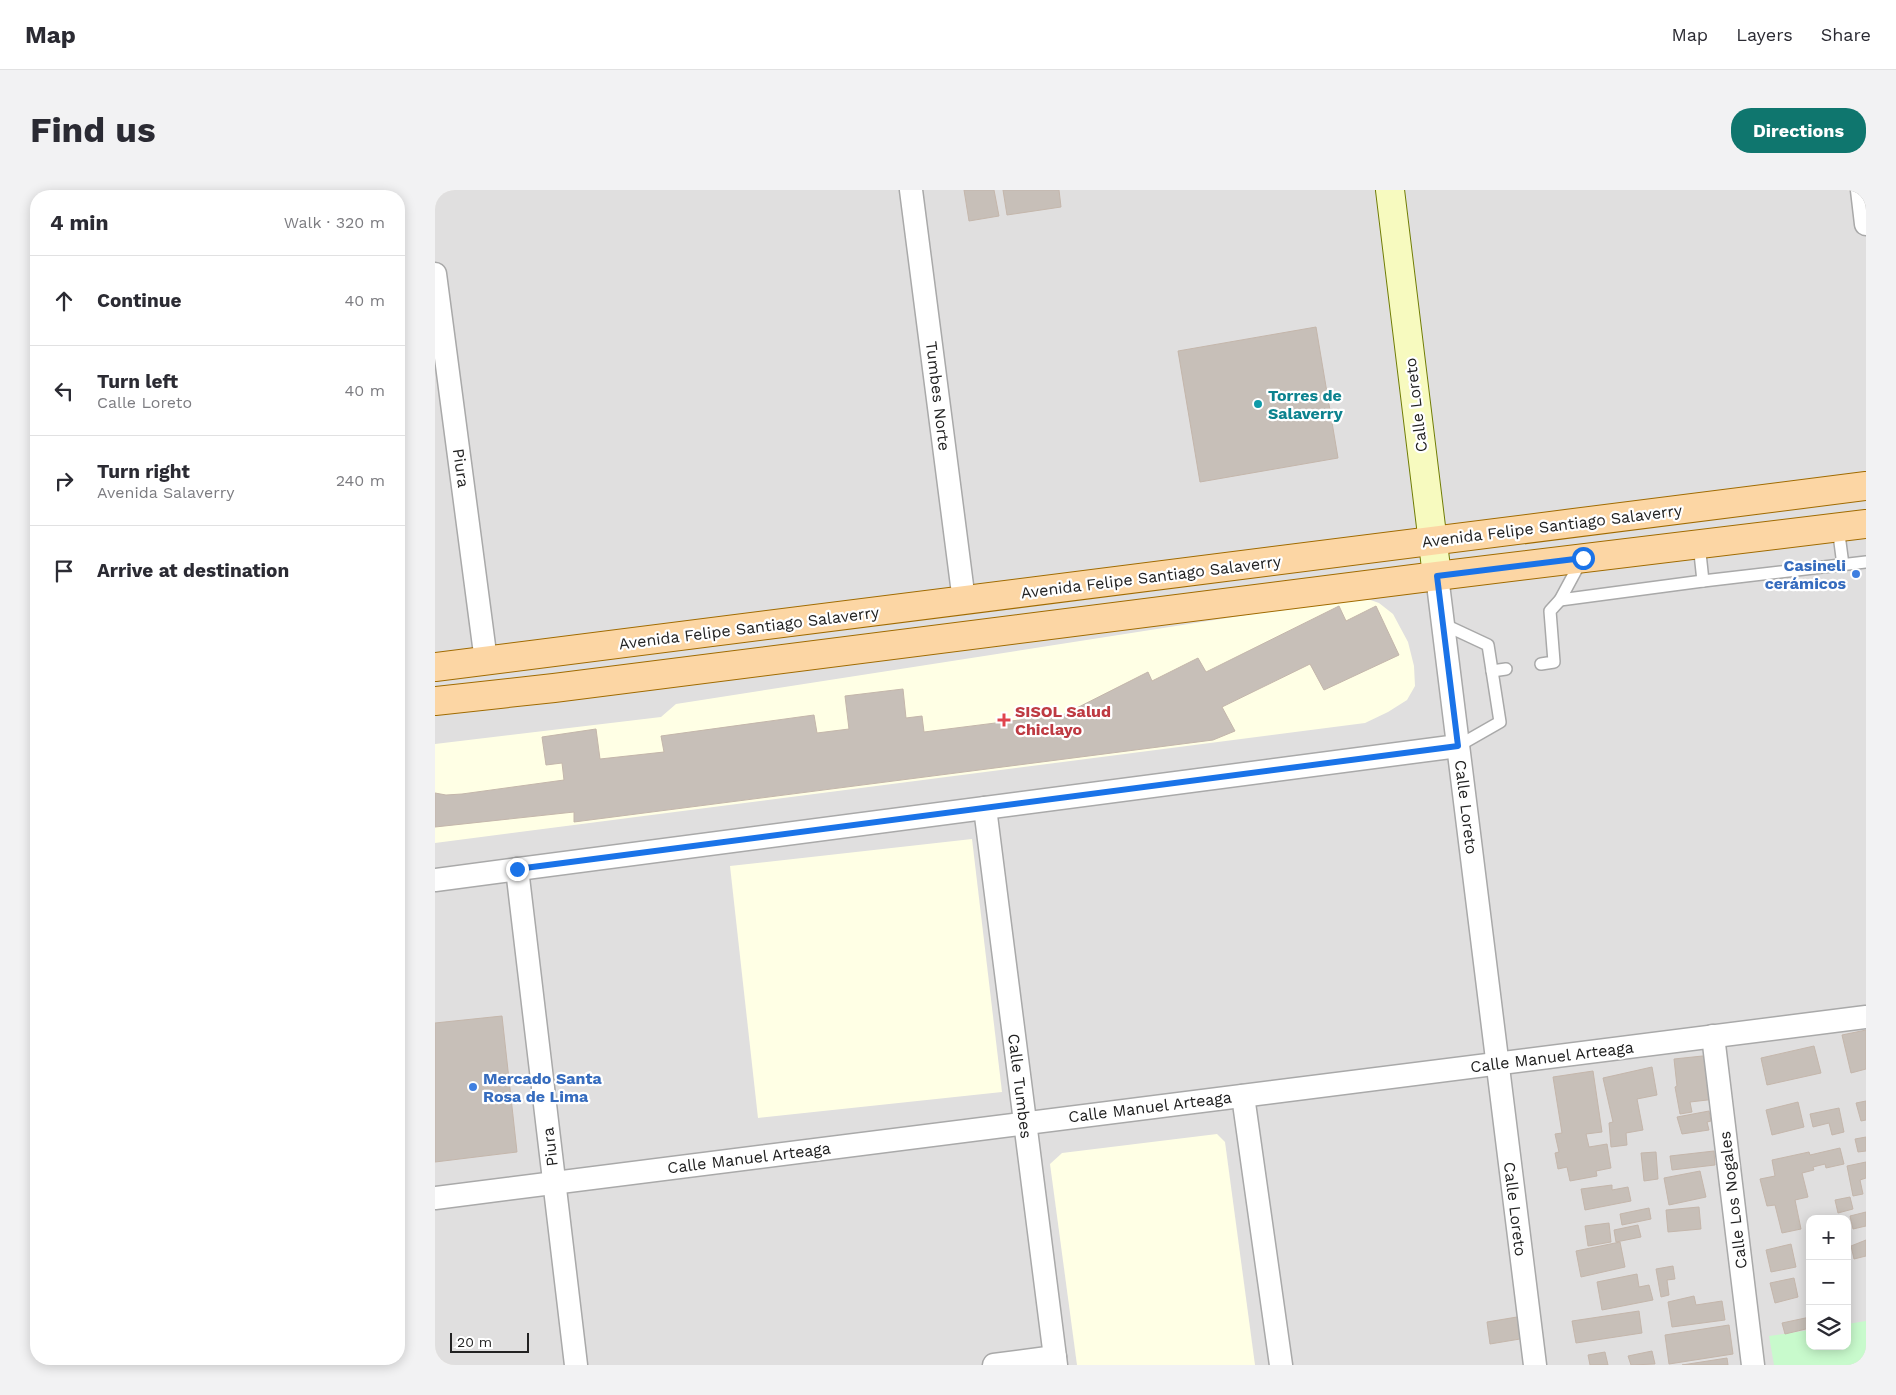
<!DOCTYPE html>
<meta charset="utf-8">
<style>
body{margin:0;font-family:"Work Sans",sans-serif;background:#f2f2f3;color:#2b2b33}
.controls{position:absolute;right:15px;bottom:15px;display:grid;overflow:hidden;border-radius:10px;box-shadow:0 2px 12px #0003}
.controls button{width:45px;height:45px;display:grid;place-items:center;padding:0;border:0;border-bottom:1px solid #e1e1e2;background:#fff;color:#2b2b33;font:25px sans-serif}
.scale{position:absolute;left:15px;bottom:12px;width:79px;box-sizing:border-box;padding-left:5px;border:2px solid #222;border-top:0;font-size:14px;line-height:18px;white-space:nowrap;color:#222;-webkit-text-stroke:4px #fff;paint-order:stroke}
.stop{position:absolute;width:15px;height:15px;margin:-11px;border:4px solid #1a73e8;border-radius:50%;background:#fff}
.stop.end{background:#1a73e8;border-color:#fff;box-shadow:0 1px 5px #0008}
.list{margin:0;padding:0;list-style:none}
h2{display:flex;justify-content:space-between;align-items:center;height:65px;margin:0;padding:0 20px;font-size:21px}
h2 small{font-size:16px;font-weight:400;color:#7c7c81}
.list li{display:grid;grid-template-columns:32px 1fr auto;gap:15px;align-items:center;box-sizing:border-box;height:90px;padding:0 20px;border-top:1px solid #e1e1e2}
.list b{display:block;font-size:19px;white-space:nowrap}
.list p{margin:0;font-size:16px;white-space:nowrap;color:#7c7c81}
.list em{font-size:16px;font-style:normal;color:#7c7c81}
.icon{flex:none;width:28px;height:28px;fill:none;stroke:currentColor;stroke-width:2;stroke-linecap:round;stroke-linejoin:round}
.map{position:relative;flex:none;width:1431px;height:1175px;overflow:hidden;border-radius:20px}
header{display:flex;align-items:center;gap:30px;box-sizing:border-box;height:70px;padding:0 25px;background:#fff;border-bottom:1px solid #e1e1e2}
header strong{font-size:24px}
nav{display:flex;gap:28px;margin-inline-start:auto;font-size:18px}
.intro{display:flex;align-items:center;justify-content:space-between;box-sizing:border-box;height:120px;padding:0 30px}
h1{margin:0;font-size:35px}
.button{padding:12px 22px;border-radius:20px;background:#0f766e;color:#fff;font-size:18px;font-weight:700}
main{display:flex;gap:30px;padding:0 30px}
aside{flex:1;background:#fff;border-radius:20px;box-shadow:0 2px 12px #0003}
.map>svg:first-child{display:block}
</style>
<header>
<strong>Map</strong>
<nav><a>Map</a><a>Layers</a><a>Share</a></nav>
</header>
<div class="intro"><h1>Find us</h1><a class="button">Directions</a></div>
<main>
<aside>
<h2>4 min<small>Walk · 320 m</small></h2>
<ul class="list">
<li><svg class="icon" aria-label="ahead" viewBox="0 0 24 24"><path d="M12 20V5M6 11l6-6 6 6"/></svg><div><b>Continue</b></div><em>40 m</em></li>
<li><svg class="icon" aria-label="left" viewBox="0 0 24 24"><path d="M17 20v-9H6M10 6l-5 5 5 5"/></svg><div><b>Turn left</b><p>Calle Loreto</p></div><em>40 m</em></li>
<li><svg class="icon" aria-label="right" viewBox="0 0 24 24"><path d="M7 20v-9h11M14 6l5 5-5 5"/></svg><div><b>Turn right</b><p>Avenida Salaverry</p></div><em>240 m</em></li>
<li><svg class="icon" aria-label="arrive" viewBox="0 0 24 24"><path d="M6 21V4h12l-3 4 3 4H6"/></svg><div><b>Arrive at destination</b></div></li>
</ul>
</aside>
<div class="map">
<svg width="1431" height="1175" viewBox="0 0 1431 1175">
<rect width="100%" height="100%" fill="#f2efe9"/>
<path fill="#e0dfdf" fill-rule="evenodd" d="M0 0H1431V1175H0ZM1375 1029H1412V1156H1375Z"/>
<g fill="#ffffe5">
<path d="M927 407 944 413 958 424 973 452 979 476 980 496 972 510 953 522 930 533 0 653V554L226 527 241 514Z"/>
<path d="M537 649 567 902 323 928 295 676Z"/>
<path d="M782 944 790 952 820 1175H642L615 974 627 963Z"/>
</g>
<path fill="#c8facc" d="M1431 1131V1175H1339L1334 1146 1375 1140V1156H1412V1134Z"/>
<g fill="#c7bfb8" stroke="#c4b6ab">
<path d="M529 0H559L564 26 534 31Z"/>
<path d="M568 0H624L626 17 572 25Z"/>
<path d="M881 137 903 268 765 292 743 161Z"/>
<path d="M904 416 911 431 941 416 964 465 889 500 875 474 787 517 800 541 778 550 139 632V622L0 637V603L11 605 27 604 129 590 127 573 111 575 107 547 161 539 165 569 229 562 226 546 379 525 382 543 414 539 410 506 468 499 471 528 487 526 489 542 584 530 611 517 618 530 713 482 717 491 763 468 771 482Z"/>
<path d="M67 826 82 962 0 972V833Z"/>
<path d="M1431 840V879L1416 883 1407 845Z"/>
<path d="M1379 856 1386 883 1332 895 1326 868Z"/>
<path d="M1277 865 1281 909 1255 912 1257 922 1245 924 1240 897 1242 896 1239 869Z"/>
<path d="M1217 877 1222 905 1202 909 1208 940 1191 943 1192 955 1176 957 1174 933 1178 932 1168 888Z"/>
<path d="M1158 881 1167 942 1151 944 1154 957 1172 954 1176 978 1161 981 1162 986 1135 991 1132 977 1123 979 1120 963 1124 962 1120 944 1127 943 1118 887Z"/>
<path d="M1431 911V930L1426 931 1421 913Z"/>
<path d="M1363 912 1369 937 1337 945 1331 920Z"/>
<path d="M1404 918 1409 942 1397 945 1394 933 1378 937 1375 924Z"/>
<path d="M1274 921 1276 931 1272 932 1274 940 1247 944 1242 927Z"/>
<path d="M1431 947V961L1423 962 1420 949Z"/>
<path d="M1405 958 1409 974 1391 978 1390 974 1378 977 1379 980 1367 983 1373 1007 1360 1010 1366 1039 1347 1043 1340 1015 1332 1016 1325 989 1340 986 1337 970 1374 962 1375 965Z"/>
<path d="M1279 961 1280 975 1237 980 1235 966Z"/>
<path d="M1221 962 1223 989 1209 991 1206 963Z"/>
<path d="M1431 972V988L1425 990 1428 1004 1418 1006 1412 976Z"/>
<path d="M1265 981 1271 1007 1234 1015 1229 988Z"/>
<path d="M1177 995V1000L1193 997 1196 1011 1150 1020 1146 999Z"/>
<path d="M1415 1007 1418 1019 1403 1023 1400 1010Z"/>
<path d="M1264 1017 1266 1039 1233 1042 1231 1020Z"/>
<path d="M1214 1018 1216 1029 1187 1035 1185 1024Z"/>
<path d="M1431 1022V1036L1418 1039 1415 1026Z"/>
<path d="M1174 1033 1176 1052 1153 1056 1150 1036Z"/>
<path d="M1203 1035 1206 1047 1181 1052 1179 1040Z"/>
<path d="M1431 1050V1066L1419 1069 1416 1056Z"/>
<path d="M1185 1052 1190 1077 1146 1087 1141 1061Z"/>
<path d="M1356 1054 1361 1077 1336 1082 1331 1060Z"/>
<path d="M1238 1076 1240 1089 1232 1090 1234 1105 1226 1107 1221 1079Z"/>
<path d="M1202 1084 1204 1097 1214 1095 1218 1110 1167 1120 1162 1092Z"/>
<path d="M1359 1088 1363 1107 1340 1113 1335 1093Z"/>
<path d="M1259 1106 1261 1115 1287 1111 1290 1130 1237 1137 1233 1112Z"/>
<path d="M1204 1121 1207 1143 1141 1153 1137 1131Z"/>
<path d="M1088 1126 1091 1148 1055 1154 1052 1132Z"/>
<path d="M1375 1127V1138L1350 1144 1347 1133Z"/>
<path d="M1294 1135 1298 1164 1234 1174 1230 1145Z"/>
<path d="M1217 1161 1220 1174 1196 1175 1193 1166Z"/>
<path d="M1170 1162 1173 1175H1155L1153 1165Z"/>
<path d="M1292 1168 1293 1175H1247Z"/>
</g>
<g fill="none" stroke-linecap="round" stroke-linejoin="round">
<defs>
<g id="lane">
<path d="M1403 337 1408 375"/>
<path d="M1264 354 1268 391"/>
<path d="M1125 410 1268 391 1431 372"/>
<path d="M1008 434 1053 455 1065 532 1023 556"/>
<path d="M1106 474 1119 472 1115 421 1125 410 1146 371"/>
<path d="M1057 481 1071 479"/>
</g>
<g id="street">
<path d="M476 0 529 411"/>
<path d="M1427 0 1431 34"/>
<path d="M0 84 51 471"/>
<path d="M1002 386 1100 1175"/>
<path d="M550 618 621 1175"/>
<path d="M82 679 141 1175"/>
<path d="M0 690 1023 556"/>
<path d="M1278 846 1318 1175"/>
<path d="M808 906 846 1175"/>
<path d="M0 1008 1431 827"/>
<path d="M559 1175 620 1167"/>
</g>
<path id="secondary" d="M955 0 1002 386"/>
<g id="primary">
<path d="M0 477 1431 296"/>
<path d="M0 511 119 498 1002 386 1431 334"/>
</g>
</defs>
<use href="#lane" stroke="#a9a9a9" stroke-width="14"/>
<use href="#street" stroke="#a9a9a9" stroke-width="25"/>
<use href="#secondary" stroke="#707d05" stroke-width="30"/>
<use href="#primary" stroke="#a06b00" stroke-width="30"/>
<use href="#lane" stroke="#fff" stroke-width="11"/>
<use href="#street" stroke="#fff" stroke-width="22"/>
<use href="#secondary" stroke="#f7fabf" stroke-width="28"/>
<use href="#primary" stroke="#fcd6a4" stroke-width="28"/>
</g>
<g fill="none" stroke-linecap="round" stroke-linejoin="round">
<path stroke="#1a73e8" stroke-width="6" d="M82 679 1023 556 1002 386 1148 368"/>
</g>
<circle fill="#0f9aa8" stroke="#fff" stroke-width="2" cx="823" cy="214" r="5"/>
<g fill="#3f7fe0" stroke="#fff" stroke-width="2">
<circle cx="1421" cy="384" r="5"/>
<circle cx="38" cy="897" r="5"/>
</g>
<path fill="#e0444e" stroke="#fff" stroke-width="2" d="M566.5 522.5h5v5h5v5h-5v5h-5v-5h-5v-5h5z"/>
<g text-anchor="middle" dominant-baseline="central" stroke-width="4.5" stroke-linejoin="round" paint-order="stroke">
<g font-size="16" font-weight="bold" fill="#0d838f" stroke="#fff" text-anchor="start">
<text x="833" y="205">Torres de<tspan x="833" dy="18">Salaverry</tspan></text>
</g>
<g font-size="16" fill="#222" stroke="#fff">
<text transform="translate(503 206) rotate(83)">Tumbes Norte</text>
<text transform="translate(981 215) rotate(-97)">Calle Loreto</text>
<text transform="translate(26 278) rotate(82)">Piura</text>
<text transform="translate(1117 336) rotate(-7)">Avenida Felipe Santiago Salaverry</text>
<text transform="translate(716 387) rotate(-7)">Avenida Felipe Santiago Salaverry</text>
<text transform="translate(314 438) rotate(-7)">Avenida Felipe Santiago Salaverry</text>
<text transform="translate(1031 617) rotate(83)">Calle Loreto</text>
<text transform="translate(1117 867) rotate(-7)">Calle Manuel Arteaga</text>
<text transform="translate(585 896) rotate(83)">Calle Tumbes</text>
<text transform="translate(715 917) rotate(-7)">Calle Manuel Arteaga</text>
<text transform="translate(115 957) rotate(-97)">Piura</text>
<text transform="translate(314 968) rotate(-7)">Calle Manuel Arteaga</text>
<text transform="translate(1298 1010) rotate(-97)">Calle Los Nogales</text>
<text transform="translate(1080 1019) rotate(83)">Calle Loreto</text>
</g>
<g font-size="16" font-weight="bold" fill="#366cbe" stroke="#fff" text-anchor="end">
<text x="1411" y="375">Casineli<tspan x="1411" dy="18">cerámicos</tspan></text>
<text x="48" y="888" text-anchor="start">Mercado Santa<tspan x="48" dy="18">Rosa de Lima</tspan></text>
</g>
<g font-size="16" font-weight="bold" fill="#be3a42" stroke="#fff" text-anchor="start">
<text x="580" y="521">SISOL Salud<tspan x="580" dy="18">Chiclayo</tspan></text>
</g>
</g>
</svg>
<div class="controls">
<button>+</button>
<button>−</button>
<button><svg class="icon" aria-label="layers" viewBox="0 0 24 24"><path d="M12 4l9 5-9 5-9-5zM3 14l9 5 9-5"/></svg></button>
</div>
<div class="scale">20 m</div>
<div class="stop" style="left:1148px;top:368px"></div>
<div class="stop end" style="left:82px;top:679px"></div>
</div>
</main>
